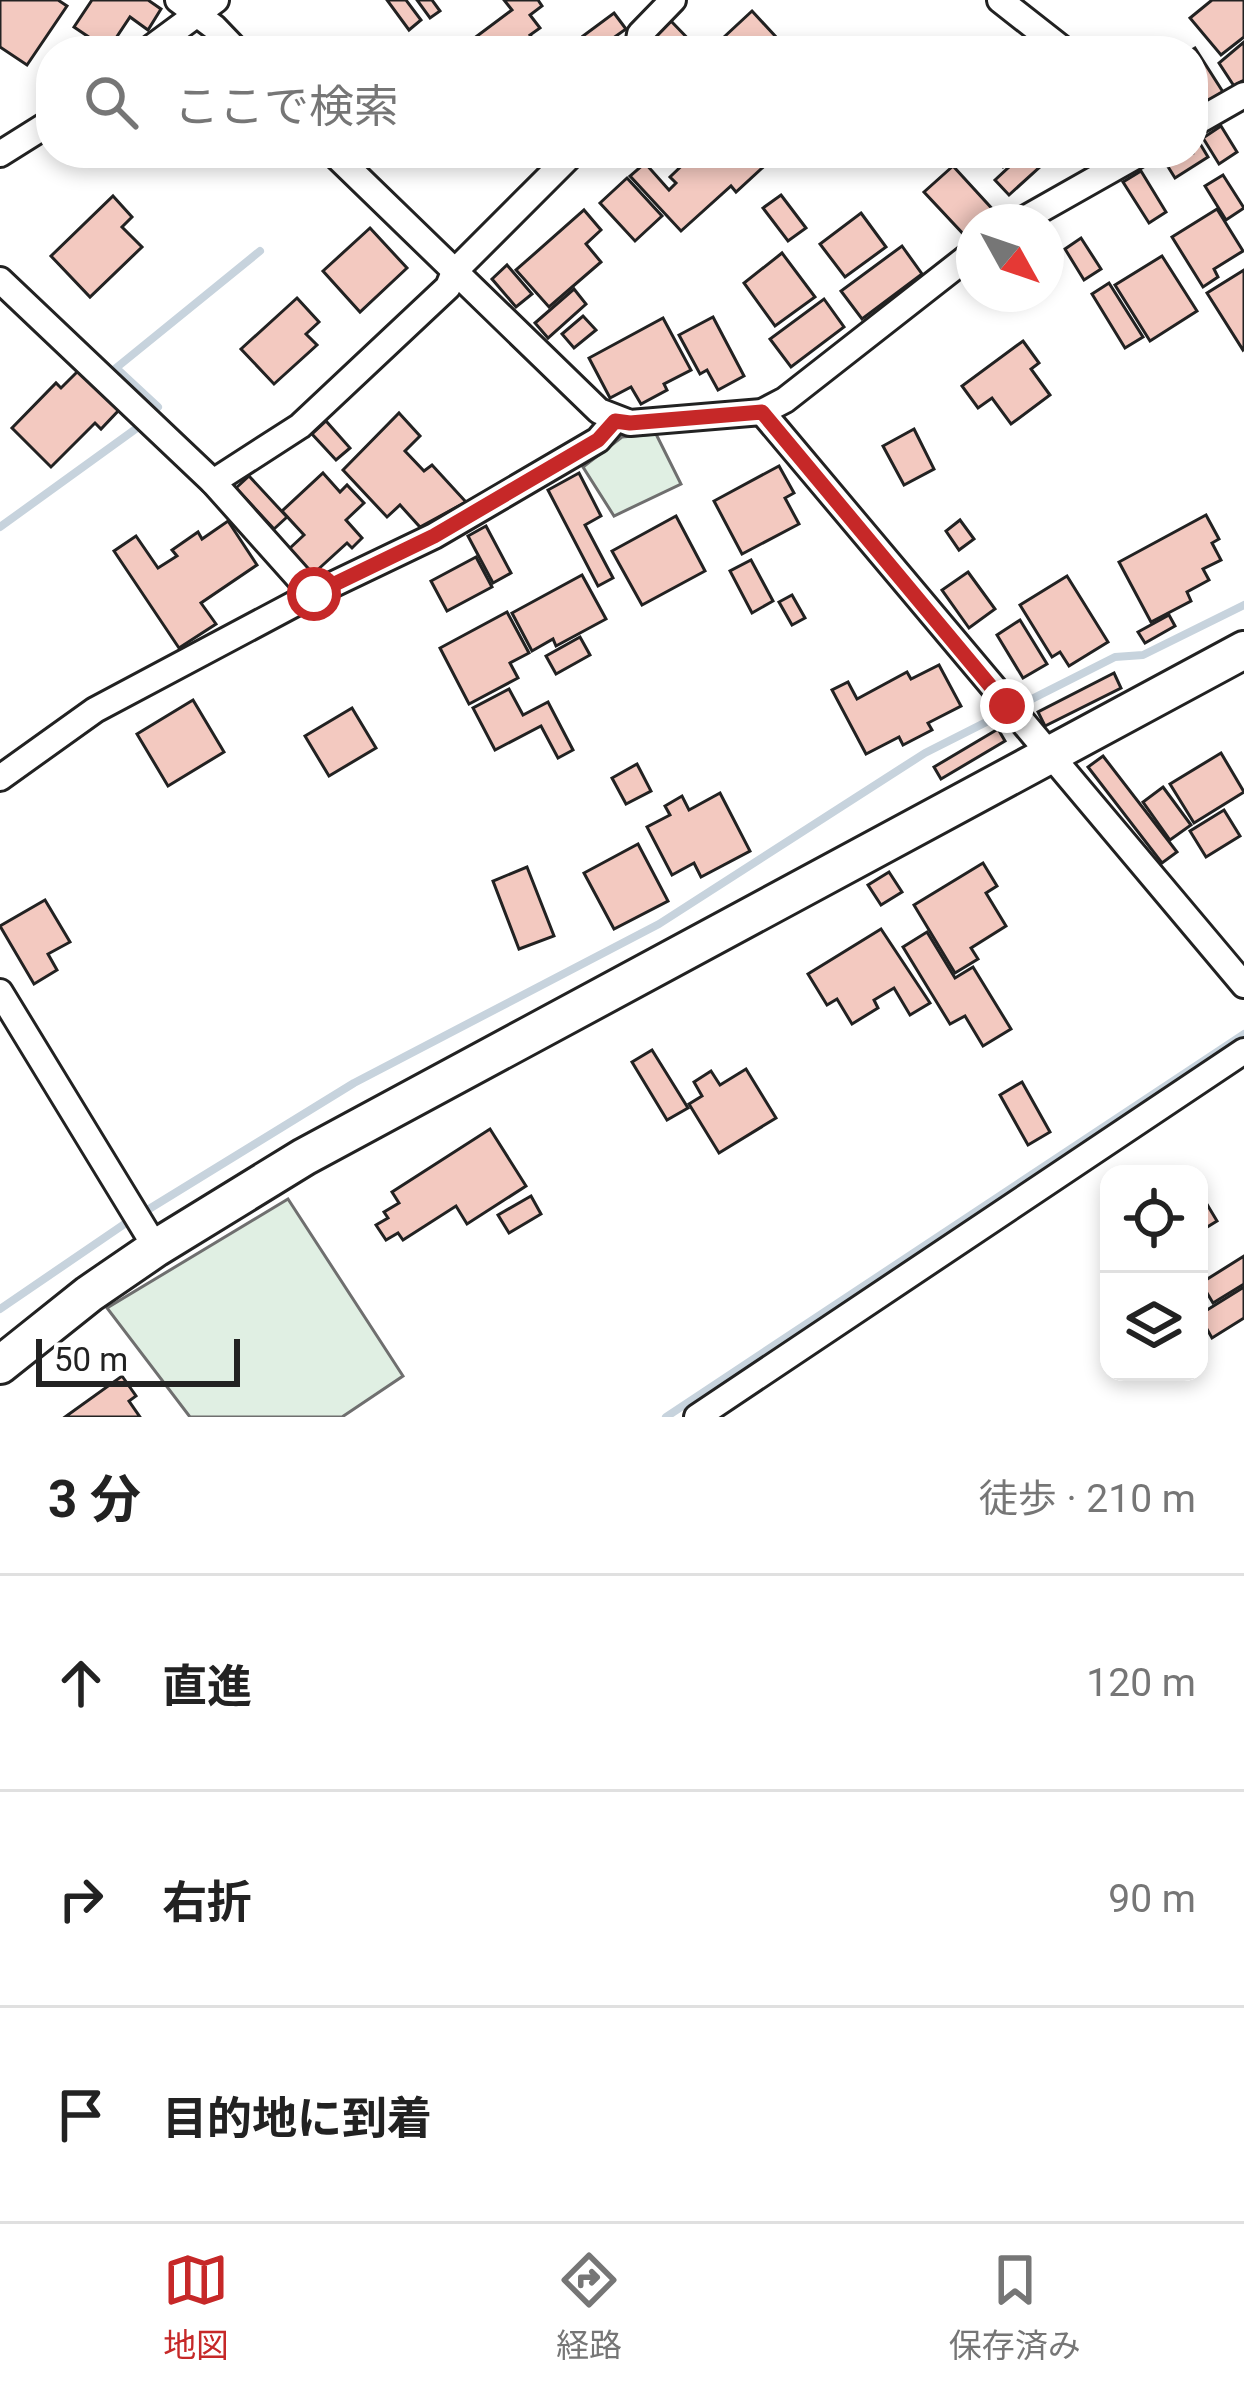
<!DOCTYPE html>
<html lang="ja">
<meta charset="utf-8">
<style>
body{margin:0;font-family:Roboto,"Noto Sans JP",sans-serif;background:#f2f2f2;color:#222}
.controls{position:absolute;right:36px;bottom:36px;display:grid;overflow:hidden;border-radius:24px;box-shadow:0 6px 18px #0003}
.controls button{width:108px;height:108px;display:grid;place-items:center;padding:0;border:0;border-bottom:3px solid #e0e0e0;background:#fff;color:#222;font:60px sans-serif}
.compass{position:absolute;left:956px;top:204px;width:108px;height:108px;border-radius:50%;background:#fff;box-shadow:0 6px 18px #0003;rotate:130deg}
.scale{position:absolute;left:36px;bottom:30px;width:204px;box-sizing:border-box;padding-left:12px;border:6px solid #222;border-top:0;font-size:33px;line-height:42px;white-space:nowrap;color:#222;-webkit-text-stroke:9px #fff;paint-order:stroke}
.stop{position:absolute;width:36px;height:36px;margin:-27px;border:9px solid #c62828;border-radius:50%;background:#fff}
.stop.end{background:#c62828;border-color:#fff;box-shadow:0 3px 12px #0008}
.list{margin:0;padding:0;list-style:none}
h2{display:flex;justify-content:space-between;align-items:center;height:156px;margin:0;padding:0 48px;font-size:51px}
h2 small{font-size:39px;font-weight:400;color:#767676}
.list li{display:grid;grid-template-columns:78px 1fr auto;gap:36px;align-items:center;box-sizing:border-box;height:216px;padding:0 48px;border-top:3px solid #e0e0e0}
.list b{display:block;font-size:45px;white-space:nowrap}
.list em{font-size:39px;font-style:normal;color:#767676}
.icon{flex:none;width:66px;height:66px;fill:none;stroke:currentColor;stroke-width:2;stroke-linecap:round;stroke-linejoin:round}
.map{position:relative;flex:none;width:1244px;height:1417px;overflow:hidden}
.search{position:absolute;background:#fff;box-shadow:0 6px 18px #0003;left:36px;right:36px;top:36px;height:132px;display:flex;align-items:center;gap:30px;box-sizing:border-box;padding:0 42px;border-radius:48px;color:#767676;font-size:45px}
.sheet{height:804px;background:#fff}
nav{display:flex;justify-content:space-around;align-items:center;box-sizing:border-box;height:168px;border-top:3px solid #e0e0e0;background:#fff;font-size:33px;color:#767676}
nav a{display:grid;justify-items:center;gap:6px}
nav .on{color:#c62828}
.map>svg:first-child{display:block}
</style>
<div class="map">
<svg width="1244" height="1417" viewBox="0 0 1244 1417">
<rect width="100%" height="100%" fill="#fff"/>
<g fill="#e0efe3" stroke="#6f6f6f" stroke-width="3">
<path d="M656 434 681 484 614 516 583 467 622 437Z"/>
<path d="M288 1199 403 1376 342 1417H190L107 1308Z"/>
</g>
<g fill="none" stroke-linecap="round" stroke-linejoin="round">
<g stroke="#c7d3dd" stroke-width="8">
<path d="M158 407 116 368 260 251"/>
<path d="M0 527 137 428"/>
<path d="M0 1309 123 1225 354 1083 659 924 925 753 1115 657 1143 655 1244 605"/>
<path d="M666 1417 1244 1034"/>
</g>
</g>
<g fill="#f3c9c0" stroke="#222" stroke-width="3">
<path d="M0 0H58L67 6 27 65 0 47Z"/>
<path d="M92 0H148L161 9 148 30 130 17 108 50 74 27Z"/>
<path d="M387 0H406L421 20 409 30Z"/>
<path d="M417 0H432L440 11 430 18Z"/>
<path d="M504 0H538L542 6 530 15 540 28 530 35 542 51H457L512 10Z"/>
<path d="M1212 0H1244V37L1221 55 1190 18Z"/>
<path d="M752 11 789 51H709Z"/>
<path d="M614 13 626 29 595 51 583 36Z"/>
<path d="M670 20 697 48 694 51H664L651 37Z"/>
<path d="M1244 42V80L1234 86 1219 63Z"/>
<path d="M1195 48 1223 92 1193 110V51H1190Z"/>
<path d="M1221 126 1237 152 1219 164 1203 138Z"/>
<path d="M1196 137 1208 157 1175 178 1162 157 1169 153H1193Z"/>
<path d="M695 153H766L772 159 736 192 731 186 681 231 630 176 645 163 669 190 676 183 670 177Z"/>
<path d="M990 153H1018L1003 167Z"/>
<path d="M1024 153 1053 155 1009 195 995 180Z"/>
<path d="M1057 153H1081L1068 165Z"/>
<path d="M953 166 996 213 986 222H974V233L968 239 924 192Z"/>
<path d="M1141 171 1166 212 1149 223 1123 182Z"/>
<path d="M1223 175 1244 208 1226 220 1205 186Z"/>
<path d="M627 178 662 216 635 241 600 203Z"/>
<path d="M781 195 806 228 788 241 763 208Z"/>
<path d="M113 196 132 217 122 227 142 247 90 297 51 256Z"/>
<path d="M1217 209 1243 251 1214 269 1218 277 1203 287 1172 237Z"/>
<path d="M584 210 601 230 586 244 601 262 549 307 516 270Z"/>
<path d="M861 213 886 247 845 277 820 244Z"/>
<path d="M370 228 407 268 360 312 323 271Z"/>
<path d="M1081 238 1101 269 1084 280 1065 249Z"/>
<path d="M902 246 922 274 862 319 841 291Z"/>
<path d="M782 253 815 297 775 326 744 283Z"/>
<path d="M1162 256 1197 311 1150 341 1115 285Z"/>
<path d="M507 265 532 294 516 307 492 279Z"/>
<path d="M1244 270V349L1243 350 1207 293Z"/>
<path d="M1109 283 1143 337 1125 348 1092 294Z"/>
<path d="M574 289 586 304 548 338 535 323Z"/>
<path d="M297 298 319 322 306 334 317 345 274 384 241 349Z"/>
<path d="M824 299 844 327 791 367 770 339Z"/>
<path d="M583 316 596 330 574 348 562 334Z"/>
<path d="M713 317 744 376 718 390 707 370 700 374 679 335Z"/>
<path d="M663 318 691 370 664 384 667 390 641 404 631 387 610 398 589 358Z"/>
<path d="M1023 341 1039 363 1031 369 1050 395 1011 424 992 398 978 408 962 386Z"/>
<path d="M79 370 119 410 101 429 95 423 51 467 12 428 56 383 61 388Z"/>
<path d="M399 413 420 436 405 451 424 471 432 465 466 502 420 527 400 505 387 517 343 470Z"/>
<path d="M326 421 350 448 336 460 312 434Z"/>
<path d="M914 429 934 469 904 485 883 446Z"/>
<path d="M779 466 794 493 785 498 799 524 742 554 714 501Z"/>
<path d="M323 473 340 492 347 485 364 503 346 520 362 538 352 548 347 543 313 574 289 549 304 535 282 511Z"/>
<path d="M579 473 601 516 585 525 613 578 598 586 548 490Z"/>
<path d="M249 476 287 517 274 529 236 488Z"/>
<path d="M1206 515 1219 539 1212 543 1221 560 1203 569 1209 580 1187 592 1191 601 1151 622 1119 562Z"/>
<path d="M676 516 705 571 642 605 612 551Z"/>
<path d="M960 520 974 539 959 550 946 531Z"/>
<path d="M228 521 257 565 201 603 216 624 179 648 114 551 136 536 158 568 177 556 172 550 198 532 202 539Z"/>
<path d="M486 526 511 573 493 583 468 536Z"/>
<path d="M476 557 492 587 447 611 431 581Z"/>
<path d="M751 560 773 601 752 613 730 571Z"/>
<path d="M968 572 995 609 969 628 942 590Z"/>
<path d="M582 575 606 619 556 646 553 639 532 651 512 613Z"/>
<path d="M1067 576 1108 642 1069 666 1060 652 1052 657 1020 605Z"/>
<path d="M792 595 805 618 792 625 779 602Z"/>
<path d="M507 612 529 653 510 663 518 678 469 704 440 648Z"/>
<path d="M1169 615 1175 626 1145 643 1138 632Z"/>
<path d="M1020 620 1047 664 1023 678 997 635Z"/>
<path d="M580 637 590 655 556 674 546 656Z"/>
<path d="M939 665 961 706 928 723 932 730 903 745 899 737 866 754 832 690 848 682 857 699 907 672 911 679Z"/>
<path d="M1114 673 1121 688 1045 726 1038 712Z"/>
<path d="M509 689 523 715 548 702 573 750 558 758 541 726 495 750 473 708Z"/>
<path d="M193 700 224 752 168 786 137 734Z"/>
<path d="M352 708 376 748 329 776 305 736Z"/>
<path d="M998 729 1005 741 941 779 934 767Z"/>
<path d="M1221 753 1244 792 1194 823 1170 784Z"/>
<path d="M1103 756 1177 852 1162 863 1088 767Z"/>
<path d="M637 764 651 791 626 804 612 778Z"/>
<path d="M1163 787 1191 825 1170 840 1143 802Z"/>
<path d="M720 793 750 851 701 877 694 863 672 875 647 827 670 815 665 806 682 796 689 810Z"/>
<path d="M1224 810 1240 836 1206 857 1190 831Z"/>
<path d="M638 844 668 901 614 929 584 873Z"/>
<path d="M983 863 997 886 986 893 1006 926 971 948 978 959 955 973 914 905Z"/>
<path d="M527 867 554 936 519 949 493 881Z"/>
<path d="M889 872 902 892 881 905 868 885Z"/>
<path d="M45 900 70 942 48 954 57 970 34 984 0 926Z"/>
<path d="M881 929 930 1003 910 1015 894 988 874 1000 878 1008 852 1024 837 999 827 1005 808 974Z"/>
<path d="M927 932 955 978 973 967 1011 1029 983 1046 965 1016 950 1024 903 947Z"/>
<path d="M652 1050 688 1108 667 1120 632 1062Z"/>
<path d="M746 1069 776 1118 719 1153 689 1104 702 1096 694 1082 711 1071 720 1085Z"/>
<path d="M1022 1082 1050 1132 1028 1145 1000 1095Z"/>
<path d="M490 1129 526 1186 467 1224 456 1206 403 1240 398 1233 386 1240 376 1225 388 1218 384 1212 399 1203 392 1192Z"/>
<path d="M1199 1191 1217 1221 1199 1232Z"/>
<path d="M531 1196 541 1214 509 1233 498 1215Z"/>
<path d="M1244 1256V1284L1213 1303 1201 1283Z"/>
<path d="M1244 1287V1318L1212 1338 1199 1315Z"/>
<path d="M122 1376 136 1396 129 1401 140 1417H65Z"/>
</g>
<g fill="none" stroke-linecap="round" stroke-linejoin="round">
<defs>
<g id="street">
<path d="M178 0 214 27 237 51"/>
<path d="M1000 0 1065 51"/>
<path d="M147 51 216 0"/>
<path d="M637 51 640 34 673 0"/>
<path d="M1193 124 1244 95"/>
<path d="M333 153 599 411 630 423 762 412 785 400 974 252"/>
<path d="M0 154 51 122"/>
<path d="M1019 222 1141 153"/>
<path d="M0 280 213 482 313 594"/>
<path d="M762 412 1244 985"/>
<path d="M213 482 300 426 448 287 454 272 573 153"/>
<path d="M0 778 95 710 313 594 434 536 598 440 615 420"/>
<path d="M0 992 156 1248"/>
<path d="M697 1417 1244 1051"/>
</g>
<path id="secondary" d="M0 1365 89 1294 156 1248 304 1157 1244 650"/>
</defs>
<use href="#street" stroke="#222" stroke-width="30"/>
<use href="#secondary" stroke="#222" stroke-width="42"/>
<use href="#street" stroke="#fff" stroke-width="24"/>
<use href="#secondary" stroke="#fff" stroke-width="36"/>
</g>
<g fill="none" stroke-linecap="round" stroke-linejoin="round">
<path stroke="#c62828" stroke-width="15" d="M314 594 434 536 598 440 615 421 630 423 762 412 1007 706"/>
</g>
</svg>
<div class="controls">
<button><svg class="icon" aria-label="locate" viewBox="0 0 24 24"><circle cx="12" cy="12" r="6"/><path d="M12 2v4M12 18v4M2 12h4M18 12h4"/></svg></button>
<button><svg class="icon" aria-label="layers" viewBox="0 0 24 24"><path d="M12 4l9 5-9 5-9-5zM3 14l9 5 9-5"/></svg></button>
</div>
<svg class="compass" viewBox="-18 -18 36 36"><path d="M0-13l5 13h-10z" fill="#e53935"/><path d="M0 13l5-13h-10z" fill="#767676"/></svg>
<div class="scale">50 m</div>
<div class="stop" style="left:314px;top:594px"></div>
<div class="stop end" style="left:1007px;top:706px"></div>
<div class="search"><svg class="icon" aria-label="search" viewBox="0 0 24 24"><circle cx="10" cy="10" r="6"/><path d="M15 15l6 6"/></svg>ここで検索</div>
</div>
<section class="sheet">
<h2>3 分<small>徒歩 · 210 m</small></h2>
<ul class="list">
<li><svg class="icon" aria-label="ahead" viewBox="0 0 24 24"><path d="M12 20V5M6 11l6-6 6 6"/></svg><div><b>直進</b></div><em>120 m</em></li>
<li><svg class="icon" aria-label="right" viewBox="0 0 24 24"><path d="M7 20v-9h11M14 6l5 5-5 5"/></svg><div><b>右折</b></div><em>90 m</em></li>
<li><svg class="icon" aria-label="arrive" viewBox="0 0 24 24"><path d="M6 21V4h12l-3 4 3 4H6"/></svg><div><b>目的地に到着</b></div></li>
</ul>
</section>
<nav>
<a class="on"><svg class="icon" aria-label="map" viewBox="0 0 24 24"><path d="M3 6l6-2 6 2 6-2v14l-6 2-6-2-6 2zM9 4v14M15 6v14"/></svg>地図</a>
<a><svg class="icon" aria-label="directions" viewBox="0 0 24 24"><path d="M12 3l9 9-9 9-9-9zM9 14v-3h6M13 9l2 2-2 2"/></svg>経路</a>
<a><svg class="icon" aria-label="saved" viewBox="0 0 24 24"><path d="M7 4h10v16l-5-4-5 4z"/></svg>保存済み</a>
</nav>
